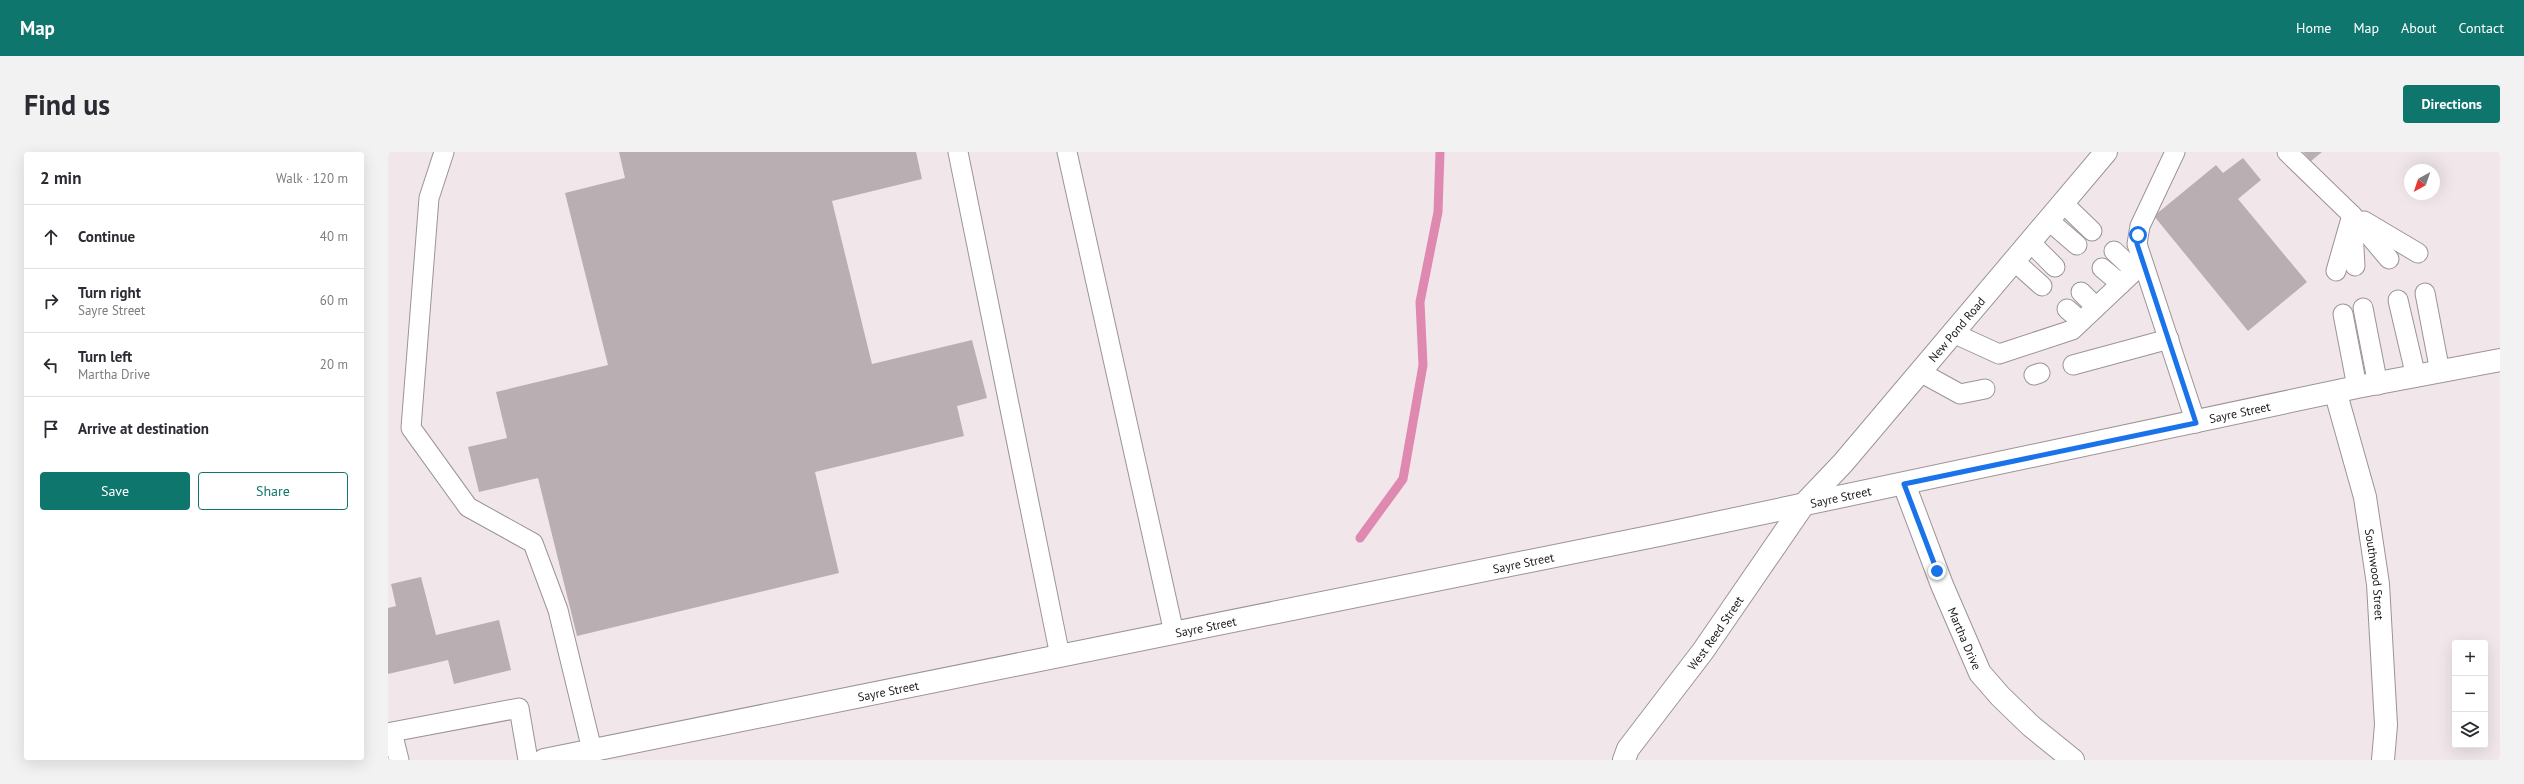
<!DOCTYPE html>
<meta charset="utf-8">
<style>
body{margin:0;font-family:"PT Sans",sans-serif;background:#f2f2f3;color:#2b2b33}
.controls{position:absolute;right:12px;bottom:12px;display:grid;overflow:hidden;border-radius:4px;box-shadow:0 4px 16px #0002}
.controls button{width:36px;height:36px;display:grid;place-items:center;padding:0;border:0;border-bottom:1px solid #e1e1e2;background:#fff;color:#2b2b33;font:20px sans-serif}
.compass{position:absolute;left:2016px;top:12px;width:36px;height:36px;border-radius:50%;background:#fff;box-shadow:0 4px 16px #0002;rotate:220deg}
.stop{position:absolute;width:12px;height:12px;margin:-9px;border:3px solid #1a73e8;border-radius:50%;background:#fff}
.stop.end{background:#1a73e8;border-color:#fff;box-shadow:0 1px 4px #0008}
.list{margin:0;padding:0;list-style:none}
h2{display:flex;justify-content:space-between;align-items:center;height:52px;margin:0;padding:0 16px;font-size:17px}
h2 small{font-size:13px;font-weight:400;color:#7c7c81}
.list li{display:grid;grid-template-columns:26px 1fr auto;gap:12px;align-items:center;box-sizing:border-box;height:64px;padding:0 16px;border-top:1px solid #e1e1e2}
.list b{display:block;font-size:15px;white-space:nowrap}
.list p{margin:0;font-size:13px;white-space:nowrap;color:#7c7c81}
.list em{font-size:13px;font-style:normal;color:#7c7c81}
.actions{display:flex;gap:8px;padding:12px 16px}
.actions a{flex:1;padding:9px 0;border:1px solid #0f766e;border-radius:4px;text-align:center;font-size:14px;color:#0f766e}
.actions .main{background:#0f766e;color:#fff}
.icon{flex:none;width:22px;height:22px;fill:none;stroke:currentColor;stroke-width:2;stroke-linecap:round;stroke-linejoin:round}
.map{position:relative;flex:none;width:2112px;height:608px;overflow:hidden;border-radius:4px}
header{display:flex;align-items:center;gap:24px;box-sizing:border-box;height:56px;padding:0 20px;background:#0f766e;color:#fff}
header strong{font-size:19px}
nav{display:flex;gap:22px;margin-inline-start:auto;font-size:14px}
.intro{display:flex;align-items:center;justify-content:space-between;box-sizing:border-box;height:96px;padding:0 24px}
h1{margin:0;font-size:28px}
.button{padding:10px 18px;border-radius:4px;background:#0f766e;color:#fff;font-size:14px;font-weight:700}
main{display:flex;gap:24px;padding:0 24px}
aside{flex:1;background:#fff;border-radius:4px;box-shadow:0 4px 16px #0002}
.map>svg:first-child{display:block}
</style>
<header>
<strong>Map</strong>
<nav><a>Home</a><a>Map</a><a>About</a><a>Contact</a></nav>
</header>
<div class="intro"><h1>Find us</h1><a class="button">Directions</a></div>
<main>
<aside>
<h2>2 min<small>Walk · 120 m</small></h2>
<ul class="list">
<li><svg class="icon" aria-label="ahead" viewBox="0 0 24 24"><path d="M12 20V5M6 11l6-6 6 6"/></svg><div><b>Continue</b></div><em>40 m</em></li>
<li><svg class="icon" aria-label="right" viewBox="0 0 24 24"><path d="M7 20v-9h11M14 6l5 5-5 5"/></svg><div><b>Turn right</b><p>Sayre Street</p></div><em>60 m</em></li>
<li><svg class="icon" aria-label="left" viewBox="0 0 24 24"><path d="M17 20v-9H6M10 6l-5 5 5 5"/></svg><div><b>Turn left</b><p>Martha Drive</p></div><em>20 m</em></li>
<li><svg class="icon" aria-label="arrive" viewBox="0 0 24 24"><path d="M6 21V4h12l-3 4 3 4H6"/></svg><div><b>Arrive at destination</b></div></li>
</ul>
<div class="actions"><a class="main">Save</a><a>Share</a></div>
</aside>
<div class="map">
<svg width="2112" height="608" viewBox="0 0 2112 608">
<rect width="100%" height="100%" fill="#f1e7eb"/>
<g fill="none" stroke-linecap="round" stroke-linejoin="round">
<path stroke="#df89b1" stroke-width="9" d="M972 386 1015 327 1035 213 1032 150 1050 60 1052 0"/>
</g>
<g fill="#b9afb3">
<path d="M231 0H528L534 27 444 49 484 212 584 188 599 246 569 254 576 284 427 320 451 421 189 484 150 326 91 340 80 295 119 286 108 240 220 213 177 41 237 26Z"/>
<path d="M1915 0H1934L1923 9Z"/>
<path d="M1855 6 1873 28 1850 47 1919 130 1860 179 1766 64 1828 13 1835 21Z"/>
<path d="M33 425 48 483 111 468 123 518 66 532 60 508 0 522V456L8 454 3 432Z"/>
</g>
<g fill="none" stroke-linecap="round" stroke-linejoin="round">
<defs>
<g id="service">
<path d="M56 0 41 46 23 276 80 355 145 391 170 458 204 598"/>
<path d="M570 0 672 504"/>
<path d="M679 0 786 481"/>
<path d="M1787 0 1752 74 1749 92 1808 271"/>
<path d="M1899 0 1964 63 2001 107"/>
<path d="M1675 51 1704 79"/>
<path d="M1660 68 1689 93"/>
<path d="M1976 69 2030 101"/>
<path d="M1965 78 1967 114"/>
<path d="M1642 90 1667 115"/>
<path d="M1726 99 1747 119"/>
<path d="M1626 109 1654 134"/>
<path d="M1714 116 1733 132"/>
<path d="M1948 119 1964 63"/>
<path d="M1693 140 1708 155"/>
<path d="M2037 141 2052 220"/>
<path d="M2010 148 2028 225"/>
<path d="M1975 156 1990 233"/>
<path d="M1679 157 1693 169"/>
<path d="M1955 162 1969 235"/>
<path d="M1565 181 1611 202 1684 178 1755 111"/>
<path d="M1685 213 1781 187"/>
<path d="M1532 220 1572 242 1597 237"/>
<path d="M1646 223 1652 221"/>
<path d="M11 608 4 580 131 556 140 608"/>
</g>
<g id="minor">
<path id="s1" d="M1516 332 1554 433 1592 521 1612 544 1643 574 1685 608"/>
<path id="s2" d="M1236 608 1240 597 1315 499 1416 352"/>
</g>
<g id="tertiary">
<path id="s3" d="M1948 242 1977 345 1990 432 1998 573 1995 608"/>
<path id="s4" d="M1416 352 1455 311 1718 0"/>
</g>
<g id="secondary">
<path id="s5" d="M156 608 1276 382 1969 235 2112 208"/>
</g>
</defs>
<use href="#service" stroke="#9c9397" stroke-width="21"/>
<use href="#minor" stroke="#9c9397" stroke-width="24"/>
<use href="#tertiary" stroke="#9c9397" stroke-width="24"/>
<use href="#secondary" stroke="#9c9397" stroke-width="24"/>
<use href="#service" stroke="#fff" stroke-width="19"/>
<use href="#minor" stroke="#fff" stroke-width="22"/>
<use href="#tertiary" stroke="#fff" stroke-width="22"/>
<use href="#secondary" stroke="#fff" stroke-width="22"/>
</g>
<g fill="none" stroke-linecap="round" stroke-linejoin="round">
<path stroke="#1a73e8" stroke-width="5" d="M1549 419 1516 332 1808 271 1749 92 1750 83"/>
</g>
<g text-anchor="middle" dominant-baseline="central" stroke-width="3" stroke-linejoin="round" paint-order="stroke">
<g font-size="12" fill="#1c191a" stroke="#fff">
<text stroke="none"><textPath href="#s4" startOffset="232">New Pond Road</textPath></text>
<text stroke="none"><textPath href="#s5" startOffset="1731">Sayre Street</textPath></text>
<text stroke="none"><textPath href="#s5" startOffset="1323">Sayre Street</textPath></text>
<text stroke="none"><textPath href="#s5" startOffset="999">Sayre Street</textPath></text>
<text stroke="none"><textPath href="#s3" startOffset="185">Southwood Street</textPath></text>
<text stroke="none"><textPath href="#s5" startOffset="675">Sayre Street</textPath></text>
<text stroke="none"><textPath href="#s2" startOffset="157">West Reed Street</textPath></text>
<text stroke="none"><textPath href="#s1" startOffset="166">Martha Drive</textPath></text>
<text stroke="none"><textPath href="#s5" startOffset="351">Sayre Street</textPath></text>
</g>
</g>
</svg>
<div class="controls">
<button>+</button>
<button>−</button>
<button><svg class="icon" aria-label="layers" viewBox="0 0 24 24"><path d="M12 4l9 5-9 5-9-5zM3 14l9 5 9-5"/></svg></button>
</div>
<svg class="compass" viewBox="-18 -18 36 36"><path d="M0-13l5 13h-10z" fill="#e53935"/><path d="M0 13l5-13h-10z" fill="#7c7c81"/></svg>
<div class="stop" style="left:1750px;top:83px"></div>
<div class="stop end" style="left:1549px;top:419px"></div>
</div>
</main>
